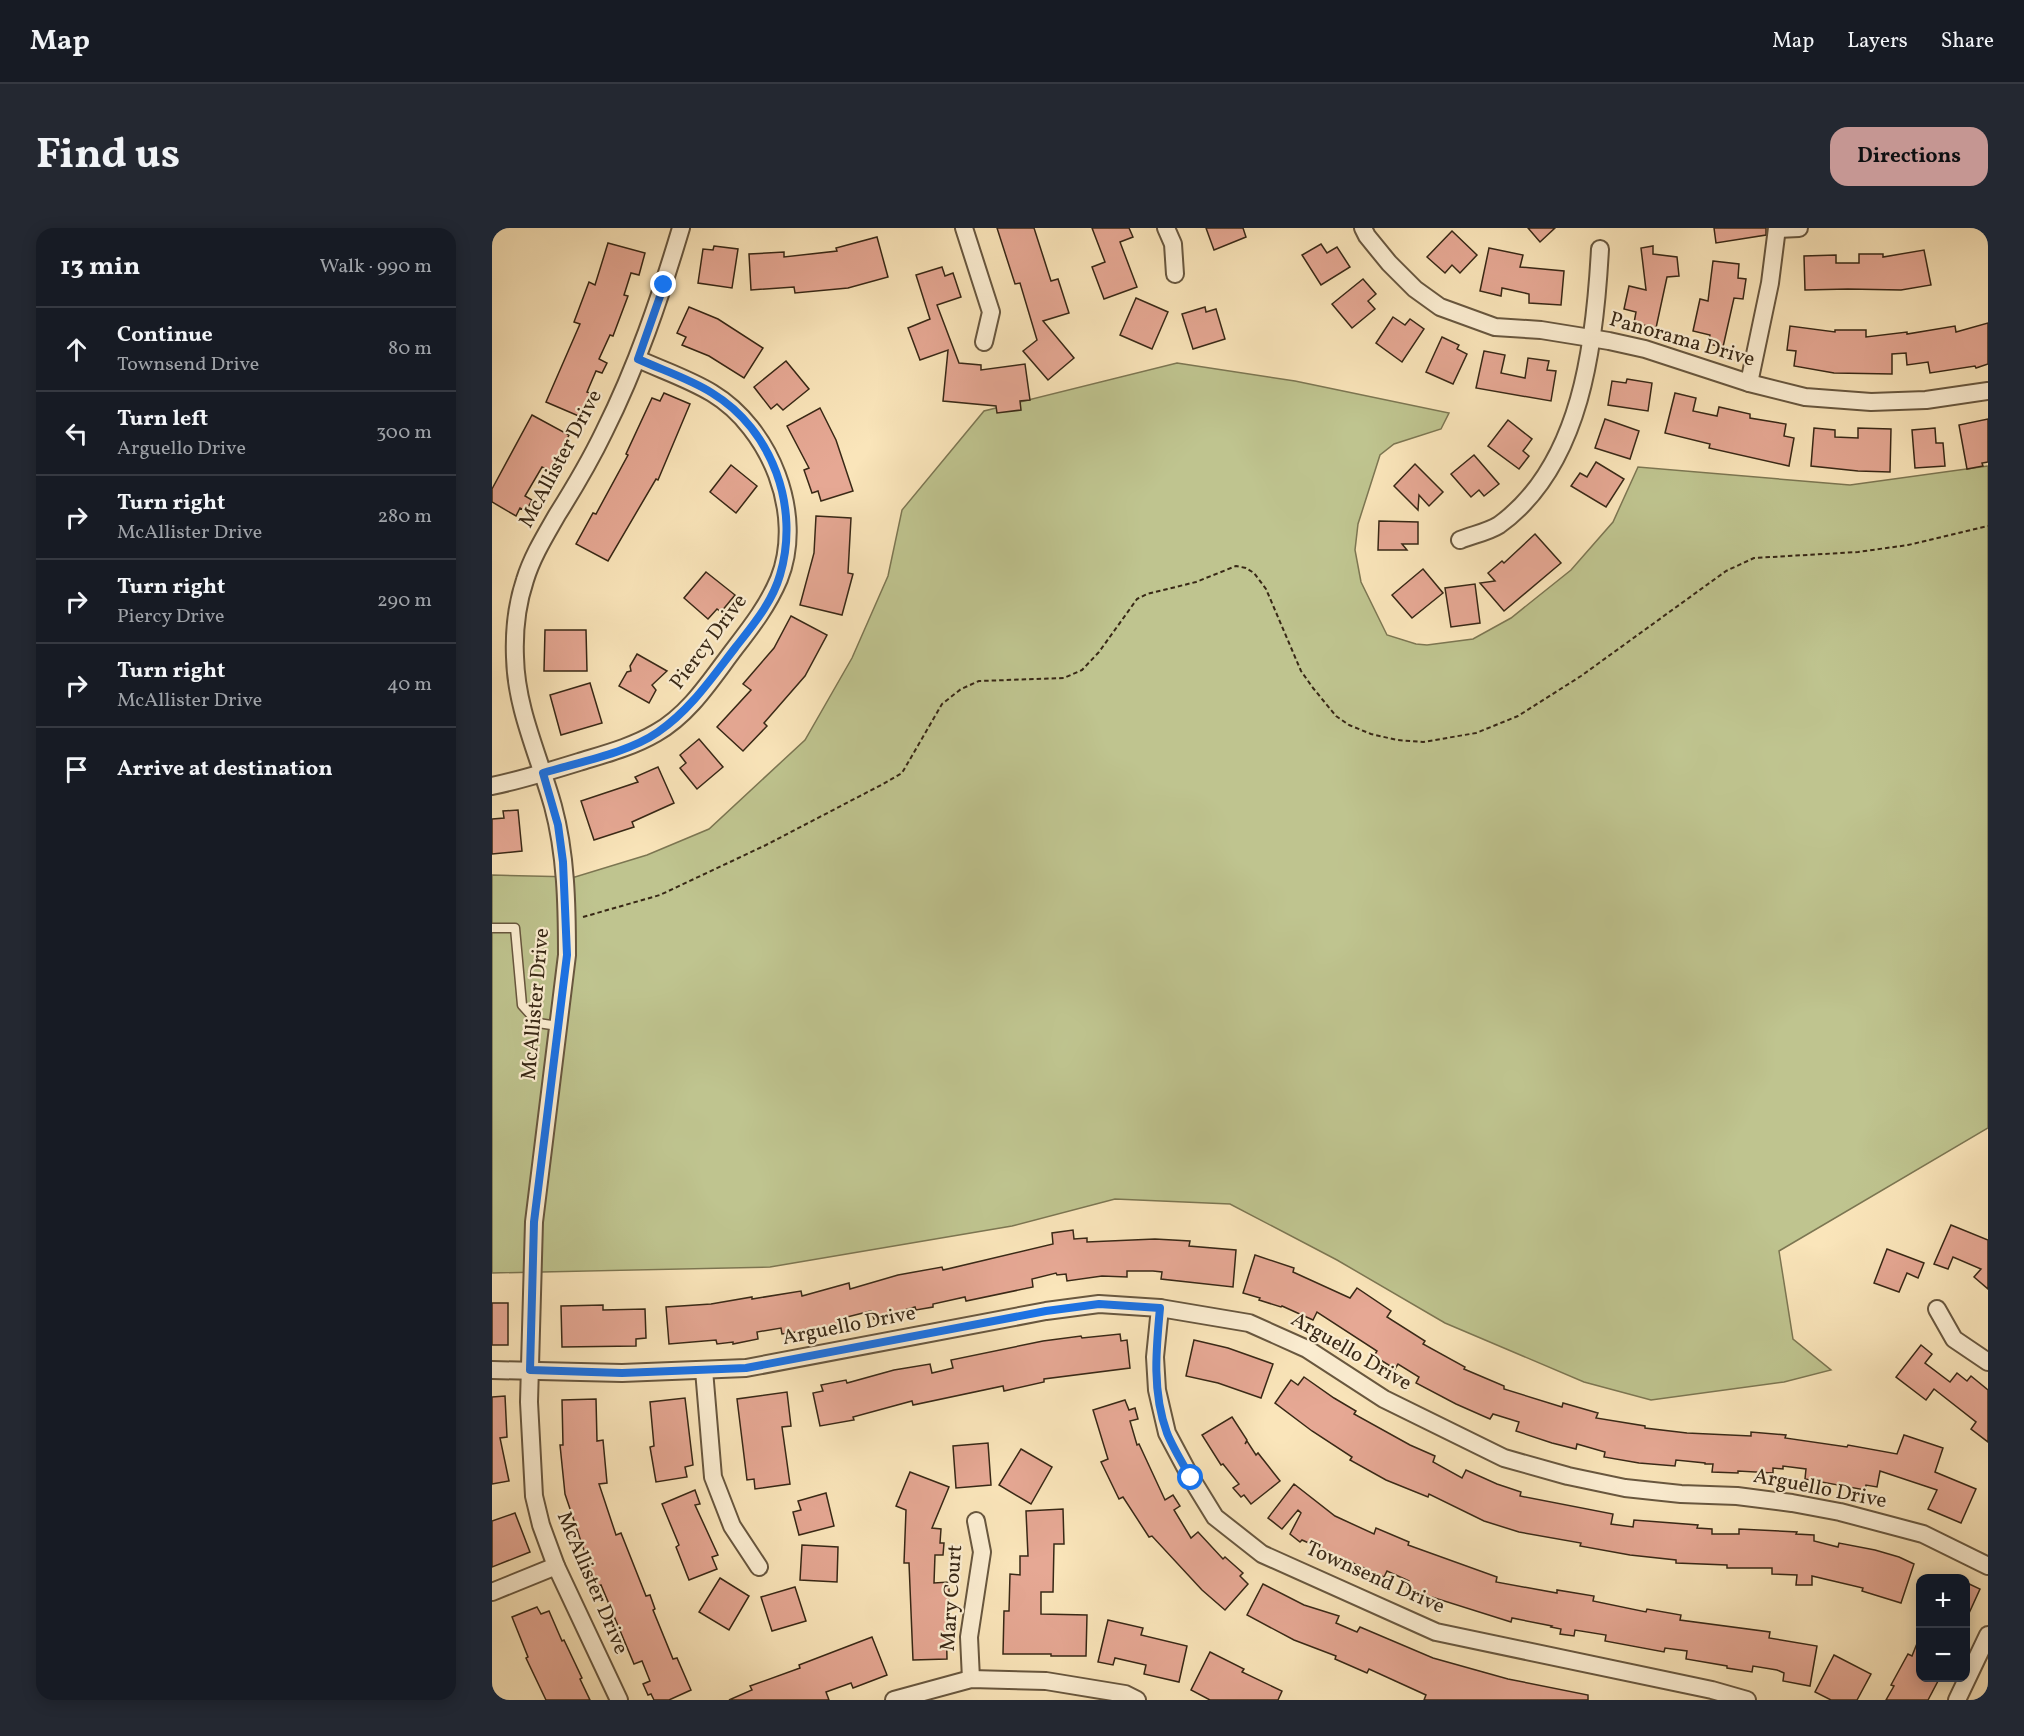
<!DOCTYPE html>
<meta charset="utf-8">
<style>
body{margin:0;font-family:Vollkorn,serif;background:#242831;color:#f1f3f6}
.controls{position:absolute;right:18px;bottom:18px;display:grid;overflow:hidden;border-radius:12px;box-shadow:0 3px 15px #0003}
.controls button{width:54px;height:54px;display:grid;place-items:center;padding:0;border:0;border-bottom:2px solid #363941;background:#171b24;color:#f1f3f6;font:30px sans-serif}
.stop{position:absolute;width:18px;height:18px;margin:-14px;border:4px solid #1a73e8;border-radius:50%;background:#fff}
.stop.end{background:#1a73e8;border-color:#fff;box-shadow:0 2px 6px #0008}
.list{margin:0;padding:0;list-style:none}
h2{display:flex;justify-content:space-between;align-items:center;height:78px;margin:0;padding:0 24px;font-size:26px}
h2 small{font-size:20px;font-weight:400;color:#9ea1a6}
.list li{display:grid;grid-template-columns:39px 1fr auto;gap:18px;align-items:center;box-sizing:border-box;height:84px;padding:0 24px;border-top:2px solid #363941}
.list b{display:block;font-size:22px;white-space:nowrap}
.list p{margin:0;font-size:20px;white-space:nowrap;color:#9ea1a6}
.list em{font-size:20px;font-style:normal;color:#9ea1a6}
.icon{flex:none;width:33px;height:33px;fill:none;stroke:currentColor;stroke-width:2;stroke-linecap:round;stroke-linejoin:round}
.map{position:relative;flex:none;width:1496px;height:1472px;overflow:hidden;border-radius:18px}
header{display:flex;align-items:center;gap:36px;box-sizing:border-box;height:84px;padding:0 30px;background:#171b24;border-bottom:2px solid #363941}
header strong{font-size:28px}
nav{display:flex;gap:33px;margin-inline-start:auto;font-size:21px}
.intro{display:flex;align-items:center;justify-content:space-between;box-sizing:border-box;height:144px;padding:0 36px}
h1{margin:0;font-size:42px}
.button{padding:15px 27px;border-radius:18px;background:#c59692;color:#111;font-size:21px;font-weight:700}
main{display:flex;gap:36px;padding:0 36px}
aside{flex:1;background:#171b24;border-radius:18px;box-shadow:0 3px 15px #0003}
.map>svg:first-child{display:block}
</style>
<header>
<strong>Map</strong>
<nav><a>Map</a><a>Layers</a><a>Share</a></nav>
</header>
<div class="intro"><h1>Find us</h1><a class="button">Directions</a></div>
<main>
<aside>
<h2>13 min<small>Walk · 990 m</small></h2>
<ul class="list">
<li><svg class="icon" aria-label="ahead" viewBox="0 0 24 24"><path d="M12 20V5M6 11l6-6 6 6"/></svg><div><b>Continue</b><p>Townsend Drive</p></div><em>80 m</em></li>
<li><svg class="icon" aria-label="left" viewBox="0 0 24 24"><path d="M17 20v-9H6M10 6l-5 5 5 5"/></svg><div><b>Turn left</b><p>Arguello Drive</p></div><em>300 m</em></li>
<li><svg class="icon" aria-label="right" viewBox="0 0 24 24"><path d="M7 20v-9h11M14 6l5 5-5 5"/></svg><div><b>Turn right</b><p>McAllister Drive</p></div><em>280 m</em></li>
<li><svg class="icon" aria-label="right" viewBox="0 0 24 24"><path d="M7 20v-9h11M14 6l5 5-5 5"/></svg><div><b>Turn right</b><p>Piercy Drive</p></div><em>290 m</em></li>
<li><svg class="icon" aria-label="right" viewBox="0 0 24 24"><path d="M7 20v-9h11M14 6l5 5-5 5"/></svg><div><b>Turn right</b><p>McAllister Drive</p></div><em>40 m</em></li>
<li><svg class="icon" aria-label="arrive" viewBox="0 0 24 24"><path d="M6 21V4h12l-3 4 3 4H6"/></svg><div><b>Arrive at destination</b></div></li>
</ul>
</aside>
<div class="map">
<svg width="1496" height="1472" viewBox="0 0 1496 1472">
<rect width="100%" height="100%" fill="#fae5ba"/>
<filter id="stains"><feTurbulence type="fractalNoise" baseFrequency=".00333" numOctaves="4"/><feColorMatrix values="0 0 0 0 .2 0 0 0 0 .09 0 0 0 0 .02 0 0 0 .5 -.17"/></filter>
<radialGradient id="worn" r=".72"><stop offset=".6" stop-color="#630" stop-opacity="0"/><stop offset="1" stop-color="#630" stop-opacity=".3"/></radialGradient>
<path fill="#bfc48f" stroke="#7c7652" stroke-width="1.5" d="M685 135 803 153 957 185 949 201 902 216 888 227 866 296 863 322 869 354 895 407 924 416 935 417 981 411 1019 390 1079 342 1121 294 1146 239 1358 257 1496 238V900L1287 1023 1301 1111 1339 1142 1292 1154 1159 1172 1092 1154 953 1095 845 1032 738 976 623 971 520 998 278 1039 0 1045V647L83 649 155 627 217 601 313 512 360 430 396 348 410 282 492 183Z"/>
<g fill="#e6a894" stroke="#382816" stroke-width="1.5">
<path d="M505 0H542L559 53 566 51 577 85 551 93 582 130 556 152 531 123 545 112 528 55 523 56Z"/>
<path d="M600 0H637L641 9 628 14 645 59 612 71 600 39 613 34Z"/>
<path d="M714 0H751L754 9 722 22Z"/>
<path d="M1036 0H1063L1048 14Z"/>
<path d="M1222 0H1274V7L1224 15Z"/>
<path d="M960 3 985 27 968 45 960 37 953 45 935 29Z"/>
<path d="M385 9 396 49 356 60 303 65 302 59 259 62 257 26 292 24V29L345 23 344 20Z"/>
<path d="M116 15 153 25 147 47 139 45 132 67 136 68 121 108 118 107 107 131 115 135 110 145 104 143 95 164 98 165 89 189 54 174 88 96 82 94 97 54 103 57Z"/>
<path d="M829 16 835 25 845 19 858 39 829 57 810 27Z"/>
<path d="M222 18 246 21 240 60 206 55 211 21 221 22Z"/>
<path d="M1161 18V26L1185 29 1187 48 1175 49 1164 100 1142 95 1144 84 1132 81 1137 58 1154 62 1149 20Z"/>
<path d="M997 20 1031 27 1028 39 1072 43 1069 77 1037 75V66L1010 60 1009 68 988 63Z"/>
<path d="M1432 22 1439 57 1409 62 1356 61 1313 62 1312 28 1344 27V35H1367V26H1391V29Z"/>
<path d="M1221 33 1247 36 1246 50 1254 51 1251 71 1242 70 1231 119 1216 116 1218 107 1201 103 1208 71 1216 73Z"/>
<path d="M450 39 453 48 461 45 469 69 445 77 467 135 489 137V142L533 136 538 172 528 173 529 182 505 185 504 178 451 173 456 122 428 132 416 100 438 91 424 47Z"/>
<path d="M871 51 884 66 876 73 883 81 860 100 840 76Z"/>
<path d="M644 70 676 84 660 121 628 107Z"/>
<path d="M197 79 226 91 271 120 252 150 217 128 190 117 194 109 185 105Z"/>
<path d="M713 79 714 84 724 81 733 111 701 121 690 86Z"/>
<path d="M901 89 913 97 918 91 932 101 910 134 884 115Z"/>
<path d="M1496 95V136L1484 140 1483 138 1438 145 1436 134 1415 137 1414 125 1400 126V146L1342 145 1302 138 1304 123 1295 122 1298 98 1343 104V102H1374V109L1415 104V106L1463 98 1464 104Z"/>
<path d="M950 109 967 117 965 121 975 126 961 156 934 144Z"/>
<path d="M992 123 1013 127 1009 145 1033 150 1036 130 1057 133 1055 142 1064 143 1059 173 984 160Z"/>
<path d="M294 133 317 161 291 182 285 176 279 181 262 159Z"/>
<path d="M1135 151 1160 155 1156 183 1116 177 1120 153 1134 155Z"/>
<path d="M172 165 198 176 166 252 164 251 116 333 84 316 101 285 104 286 136 227 134 226 160 170 168 173Z"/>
<path d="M1183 165 1204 170 1201 183 1225 188 1227 179 1258 186V190L1294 196 1292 208 1302 210 1297 238 1217 220 1218 216 1173 205Z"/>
<path d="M328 180 344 212 361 263 329 273 326 263 320 265 312 242 317 240 295 198Z"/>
<path d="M40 187 77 207 58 243 50 239 33 268 40 272 34 283 28 280 24 288 0 274V261Z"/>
<path d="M1113 191 1147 203 1138 231 1103 220Z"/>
<path d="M1496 191V234L1490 235 1491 238 1475 241 1467 197Z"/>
<path d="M1016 192 1040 211 1031 223 1037 228 1027 241 996 218Z"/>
<path d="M1322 200 1343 202V209L1366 210V200L1399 201 1398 244 1366 243 1319 238Z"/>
<path d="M1443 200 1444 215H1451L1453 238 1423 240 1420 202Z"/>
<path d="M982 227 1007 256 992 268 987 262 979 269 959 246Z"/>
<path d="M1104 234 1132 251 1114 279 1079 258 1088 245 1095 249Z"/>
<path d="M923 236 951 264 937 278 927 267 926 282 902 258Z"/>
<path d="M239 237 265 258 244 285 218 264Z"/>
<path d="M324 288 359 290 356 345 361 346 350 387 308 377 322 325Z"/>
<path d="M887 293 926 294V316H910L915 322H886Z"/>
<path d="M1043 306 1069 335 1012 383 988 355 1003 353 996 345 1010 333 1012 335Z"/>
<path d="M931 341 951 365 920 390 900 367Z"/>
<path d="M214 344 243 367 229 384 225 381 216 391 192 370Z"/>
<path d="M983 356 988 395 959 399 953 360Z"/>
<path d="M299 388 335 407 313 448 272 495 275 498 251 523 225 499 259 462 251 456 282 420Z"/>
<path d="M53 402H94L95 443H52Z"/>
<path d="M145 426 175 443 160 457 164 462 157 475 127 458 135 444 139 443 138 438Z"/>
<path d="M98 455 110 495 69 507 58 467Z"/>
<path d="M207 511 231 539 205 561 188 540 194 535 188 527Z"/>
<path d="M166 539 182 575 140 594 142 599 102 612 89 573 146 554 143 549Z"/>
<path d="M26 582 30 623 0 626V591L12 590 11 583Z"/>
<path d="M1459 997 1496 1012V1061L1482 1049 1489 1041 1461 1029 1456 1041 1442 1036Z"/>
<path d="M581 1002 582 1011 595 1010V1014L663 1011 698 1013 697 1018 744 1022 741 1059 669 1051 670 1044 661 1043H635V1049L610 1048 575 1053 574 1046 565 1047 564 1045 540 1051 541 1059 474 1073 473 1069 441 1076V1079L424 1082 423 1079 382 1091 379 1083 355 1089 356 1094 333 1100 290 1106 289 1100 265 1104 266 1111 241 1116V1114L225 1116 224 1112 177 1116 174 1079 219 1076 260 1069V1071L309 1063 310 1068 357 1055 358 1061 406 1047 450 1039 451 1042 561 1016 560 1005Z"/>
<path d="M1395 1021 1432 1035 1426 1050 1415 1045 1407 1064 1382 1055Z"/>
<path d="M763 1027 802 1040 801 1044 858 1070 865 1060 899 1083 895 1089 933 1113 931 1116 973 1139 972 1141 1012 1158V1161L1070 1179 1071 1175 1106 1185 1104 1190 1153 1198V1200L1195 1205 1259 1208V1204L1294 1207 1293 1210 1355 1219 1356 1217 1405 1226 1412 1207 1451 1220 1443 1244 1484 1261 1469 1295 1436 1281 1445 1262 1388 1243 1385 1259 1374 1257 1373 1262 1313 1251 1314 1241 1291 1238V1241L1281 1240V1245L1246 1243V1245L1220 1244 1221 1236H1213V1235L1184 1232 1183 1238 1147 1235 1112 1229 1113 1224 1085 1216 1084 1221 1060 1215 1024 1203 1027 1194 1001 1186 998 1191 964 1176 924 1155 927 1149 906 1136 903 1141 882 1128 885 1123 825 1084 821 1092 790 1078 789 1079 767 1072 768 1070 751 1065Z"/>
<rect x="0" y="1075" width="16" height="42"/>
<path d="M111 1077V1082L153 1081 154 1110 144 1111V1118L70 1119 69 1078Z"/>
<path d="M628 1106 629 1113 635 1112 638 1140 552 1151V1154L512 1163 511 1158 421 1177 420 1173 361 1189 362 1192 328 1198 321 1165 331 1163 329 1157 354 1152 355 1155 402 1142 438 1136 440 1145 461 1140 459 1132 551 1113 589 1108 590 1110Z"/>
<path d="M702 1112 736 1120 781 1136 769 1170 726 1155 694 1148Z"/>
<path d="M1429 1117 1440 1126 1433 1135 1458 1154 1465 1145 1475 1153 1479 1148 1496 1162V1214L1479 1201 1484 1194 1442 1161 1434 1172 1404 1149Z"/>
<path d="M812 1149 842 1170 864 1183 862 1186 918 1217 943 1228 941 1234 970 1250 974 1242 1005 1256 1029 1264 1028 1268 1121 1286 1119 1296 1141 1299 1142 1292 1206 1297 1205 1300 1220 1301V1306H1247V1301L1305 1304 1304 1306 1322 1307V1313L1346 1319 1347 1315 1383 1322 1407 1329 1422 1336 1409 1375 1370 1363 1371 1360 1320 1348V1357H1304L1305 1347 1280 1346V1340H1235V1337L1184 1335V1332L1138 1327 1088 1318 1089 1315 1027 1304 992 1293 937 1266 936 1269 894 1252 858 1232 860 1229 820 1203 783 1175 799 1152 806 1157Z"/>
<path d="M295 1164 299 1198 290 1199 298 1256 263 1261 262 1251 255 1252 245 1171Z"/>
<path d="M13 1168 15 1209 8 1210 17 1253 0 1256V1169Z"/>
<path d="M193 1170 201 1237 193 1239 195 1249 164 1254 158 1219 162 1218 158 1174Z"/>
<path d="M104 1171 105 1213 111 1212 115 1255 107 1256 124 1307 129 1305 154 1368 158 1367 163 1381 161 1382 181 1431 185 1430 199 1462 177 1472H162L159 1466 156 1467 151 1456 158 1453 150 1433 142 1436 109 1357 106 1358 99 1343 73 1266 68 1217H71L70 1172Z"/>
<path d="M633 1172 637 1182 643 1180 646 1191 638 1193 645 1217 647 1216 673 1272 681 1267 688 1278 682 1282 699 1310 706 1304 731 1331 733 1329 751 1345 748 1348 756 1356 733 1382 710 1362 660 1308 657 1309 631 1269 627 1271 609 1234 616 1231 601 1182Z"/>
<path d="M740 1189 755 1212 753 1216 755 1213 764 1227 766 1225 788 1253 759 1276 752 1267 749 1269 741 1260 747 1256 731 1236 729 1237 710 1207Z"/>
<path d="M496 1215 499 1257 464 1260 461 1218Z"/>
<path d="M529 1221 560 1239 539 1276 507 1257Z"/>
<path d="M418 1244 457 1259 440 1300 449 1301 448 1315H452L451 1327H443L442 1355 457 1354V1387H454L455 1431 421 1432 417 1335H412L414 1282 404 1278Z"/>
<path d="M802 1256 843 1288 882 1306 884 1300 917 1314 916 1317 1005 1349 1004 1354 1065 1365V1362L1102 1368 1101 1373 1154 1384 1155 1381 1189 1387 1188 1392 1278 1404 1277 1410 1325 1418 1318 1458 1291 1453 1292 1445 1285 1442 1261 1438 1260 1444 1235 1440V1438L1194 1431 1195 1423 1173 1420 1172 1424 1113 1413 1114 1407 1083 1402 1082 1408 1068 1406 1069 1401 1059 1399 1060 1398 1020 1390 1019 1394 930 1366V1365L915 1359 917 1353 895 1343 892 1349 810 1312 808 1314 798 1306 809 1285 806 1282 790 1301 776 1290Z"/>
<path d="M203 1262 208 1276 203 1277 226 1327 220 1329 225 1341 197 1352 184 1319 187 1317 170 1276Z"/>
<path d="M334 1265 342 1298 307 1307 301 1284 309 1282 306 1273Z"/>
<path d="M571 1281 572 1316H562L561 1364H549V1386L595 1387 594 1428H559V1426H511L512 1383H517L518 1346 528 1347V1328H536L534 1283Z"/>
<path d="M23 1285 38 1324 0 1339V1293Z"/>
<path d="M310 1317 346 1319 345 1354 308 1352Z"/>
<path d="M228 1350 257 1368 237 1402 207 1384Z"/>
<path d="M1473 1354 1488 1361 1473 1394Z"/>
<path d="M771 1356 812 1377 847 1388 844 1395 865 1404 868 1399 941 1430 1016 1451 1096 1467V1472H932L934 1467 877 1441 875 1445 843 1431 844 1428 802 1412 755 1387Z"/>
<path d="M303 1359 314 1393 280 1403 269 1369Z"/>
<path d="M45 1379 49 1386 57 1383 70 1413 72 1412 90 1450 88 1451 98 1472H54L34 1430 36 1429 20 1389Z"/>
<path d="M616 1392 651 1400 649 1407 695 1418 687 1454 652 1446 654 1437 623 1430 621 1437 606 1434Z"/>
<path d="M1428 1408V1449H1439L1446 1453 1436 1472H1394L1402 1458 1399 1457 1416 1426 1420 1428Z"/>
<path d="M380 1409 395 1447 361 1460 359 1455 334 1464 337 1472H237L260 1462 258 1458 308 1440 307 1437Z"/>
<path d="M718 1424 752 1441 750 1444 790 1463 786 1472H718L699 1462Z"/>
<path d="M1342 1427 1379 1446 1365 1472H1339L1323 1464Z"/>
</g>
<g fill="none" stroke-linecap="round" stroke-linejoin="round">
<defs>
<path id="lane" d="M0 700H23L30 777 46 795 66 798"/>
<g id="street">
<path d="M472 0 499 84 492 114"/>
<path d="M674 0 681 16 683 46"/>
<path d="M871 0 875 8 897 35 923 61 948 79 1003 99 1049 102 1117 113 1153 121 1257 155 1313 169 1379 174 1434 172 1496 163"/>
<path d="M1285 1 1307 0"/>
<path d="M1257 155 1278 55 1285 0"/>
<path d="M968 312C980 307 996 304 1007 297 1090 237 1103 115 1108 21"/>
<path d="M0 558C29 552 58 543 87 534 113 526 140 519 164 505 198 486 220 450 243 420 260 398 276 377 287 351 313 286 278 200 220 165 197 151 170 142 146 131"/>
<path d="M668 1080 663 1129 665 1162 675 1205 699 1250 723 1289 770 1326 944 1404 1220 1462 1255 1472"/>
<path d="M1445 1081 1462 1111 1496 1134"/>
<path d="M0 1142 130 1145 254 1140 554 1083 607 1076 668 1080 757 1095 815 1121 892 1171 1012 1230 1076 1248 1133 1260 1189 1266 1245 1268 1300 1275 1348 1284 1431 1306 1496 1338"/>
<path d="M212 1142 221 1249 240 1298 267 1339"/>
<path d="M0 1364 64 1338"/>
<path d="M479 1451 477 1409 490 1324 484 1293"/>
<path d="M127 1472 64 1338 49 1297 42 1268 37 1174 42 994 75 727C75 677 74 626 61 578 47 528 24 481 23 429 22 404 25 376 33 352 40 329 53 308 65 287 82 260 98 233 112 204 145 138 168 70 189 0"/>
<path d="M402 1472 479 1451 554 1453 633 1466 645 1472"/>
<path d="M1465 1472 1496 1407"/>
</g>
</defs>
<use href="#lane" stroke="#68573f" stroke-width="11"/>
<use href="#street" stroke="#68573f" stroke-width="20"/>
<path stroke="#382816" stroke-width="2" stroke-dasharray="4.5 3" stroke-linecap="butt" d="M91 689 168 667 274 617 391 556 410 545 450 476 469 461 487 453 572 450 590 442 607 424 645 371 655 366 704 354 744 338 754 340 762 345 774 361 809 443 821 460 844 488 857 497 879 506 905 512 931 514 984 505 1026 488 1089 448 1234 343 1262 330 1366 324 1416 317 1496 298"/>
<use href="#lane" stroke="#fceed2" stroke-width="8"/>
<use href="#street" stroke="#fceed2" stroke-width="16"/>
</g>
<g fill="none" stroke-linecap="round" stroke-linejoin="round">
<path stroke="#1a73e8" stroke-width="8" d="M172 57 146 131C170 142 198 151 220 165 281 202 308 280 288 347 280 375 260 398 243 420 219 451 198 482 166 504 136 525 87 534 51 545L66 597 71 634 75 727 42 994 38 1142 130 1145 254 1140 554 1083 607 1076 668 1080C664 1122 660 1164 675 1205 681 1220 691 1236 699 1250"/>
</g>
<g text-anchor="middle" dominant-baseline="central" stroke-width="4.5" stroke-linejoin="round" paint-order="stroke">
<g font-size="21" fill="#382816" stroke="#fceed2">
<text transform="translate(1190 112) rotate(16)">Panorama Drive</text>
<text transform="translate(69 231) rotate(-62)">McAllister Drive</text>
<text transform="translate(217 414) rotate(-53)">Piercy Drive</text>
<text transform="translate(44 776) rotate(-85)">McAllister Drive</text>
<text transform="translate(357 1098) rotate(-11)">Arguello Drive</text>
<text transform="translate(859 1124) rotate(30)">Arguello Drive</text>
<text transform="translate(1328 1261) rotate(11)">Arguello Drive</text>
<text transform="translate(883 1350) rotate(24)">Townsend Drive</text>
<text transform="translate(100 1355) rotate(67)">McAllister Drive</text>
<text transform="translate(460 1370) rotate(-86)">Mary Court</text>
</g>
</g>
<rect width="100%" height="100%" filter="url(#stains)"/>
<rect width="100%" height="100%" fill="url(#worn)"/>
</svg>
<div class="controls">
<button>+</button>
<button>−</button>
</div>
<div class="stop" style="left:699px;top:1250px"></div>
<div class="stop end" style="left:172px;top:57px"></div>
</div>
</main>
